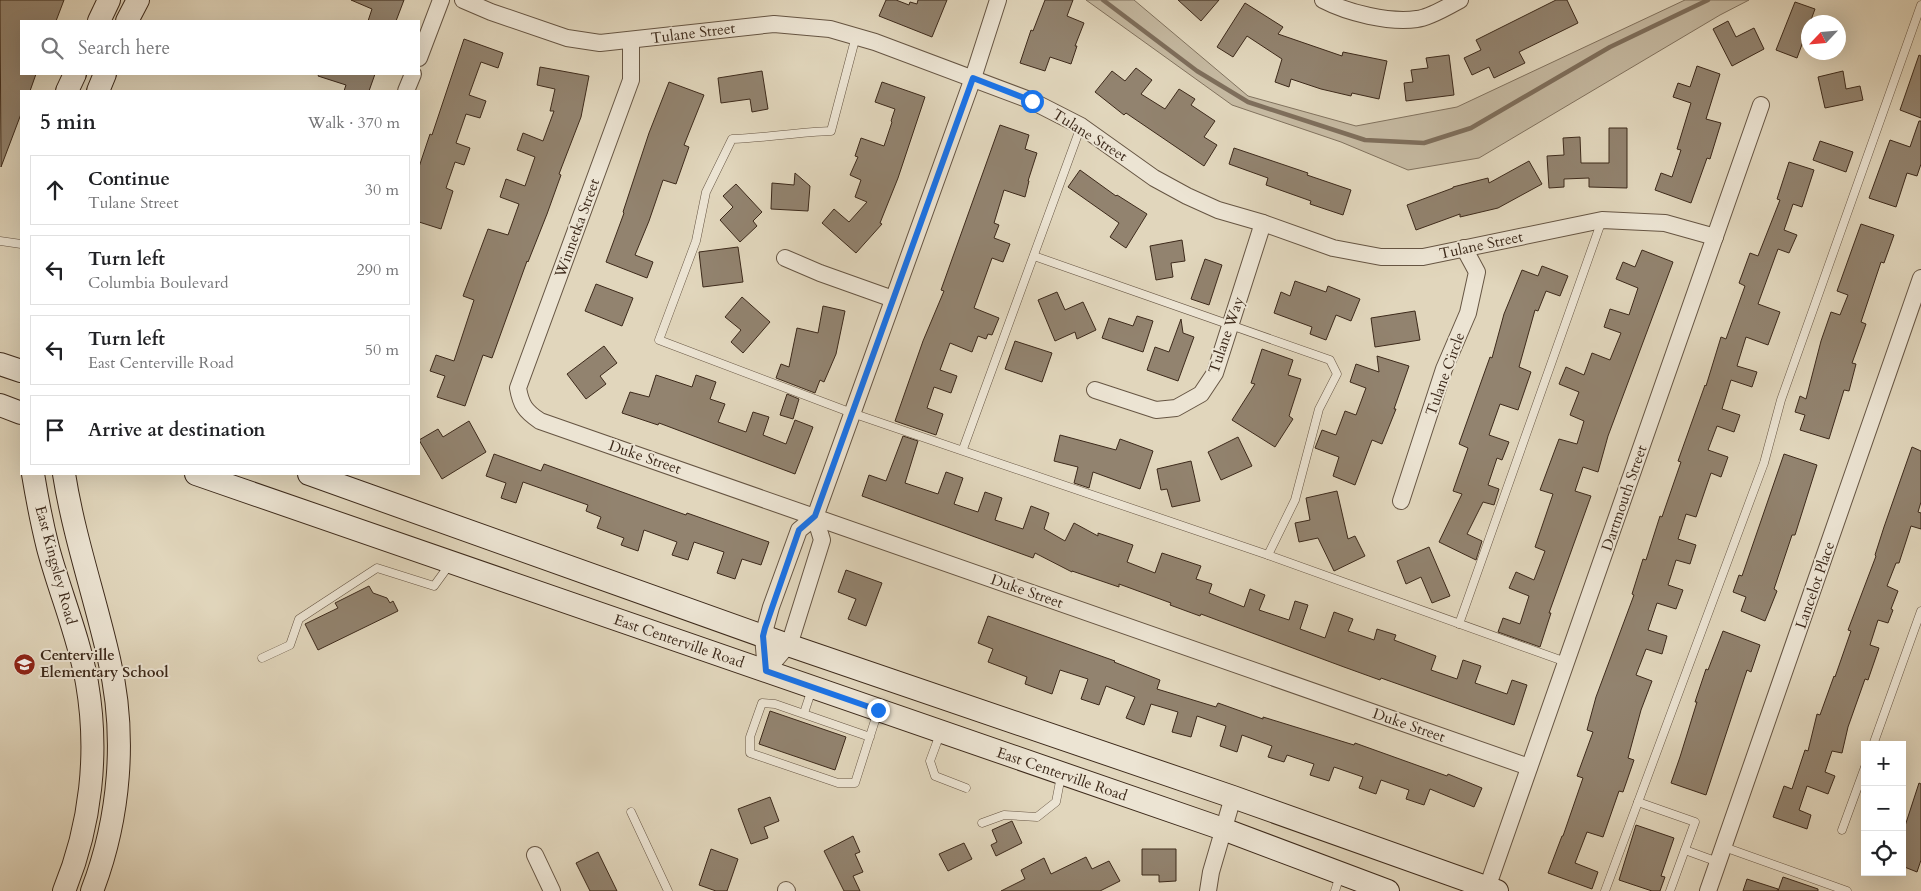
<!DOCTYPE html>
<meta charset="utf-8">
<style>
body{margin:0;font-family:Cardo,serif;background:#f6f6f6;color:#202124}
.controls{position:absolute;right:15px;bottom:15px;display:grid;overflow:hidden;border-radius:0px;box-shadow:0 5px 20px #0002}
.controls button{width:45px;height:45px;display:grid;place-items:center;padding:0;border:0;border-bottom:1px solid #e0e0e0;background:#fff;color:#202124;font:25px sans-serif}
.compass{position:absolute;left:1801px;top:15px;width:45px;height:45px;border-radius:50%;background:#fff;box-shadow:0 5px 20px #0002;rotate:244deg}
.stop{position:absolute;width:15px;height:15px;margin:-11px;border:4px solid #1a73e8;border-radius:50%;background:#fff}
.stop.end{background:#1a73e8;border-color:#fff;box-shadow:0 1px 5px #0008}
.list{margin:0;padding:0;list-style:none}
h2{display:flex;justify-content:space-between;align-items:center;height:65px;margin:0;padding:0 20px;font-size:21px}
h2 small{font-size:16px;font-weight:400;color:#757577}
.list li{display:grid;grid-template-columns:32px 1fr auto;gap:15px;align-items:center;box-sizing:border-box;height:70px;margin:0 10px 10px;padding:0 10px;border:1px solid #e0e0e0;border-radius:0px}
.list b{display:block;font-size:19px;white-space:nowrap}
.list p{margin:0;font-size:16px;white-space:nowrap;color:#757577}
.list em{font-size:16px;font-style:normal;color:#757577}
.icon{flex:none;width:28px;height:28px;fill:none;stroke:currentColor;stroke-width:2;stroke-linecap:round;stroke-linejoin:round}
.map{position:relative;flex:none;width:1921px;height:891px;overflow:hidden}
.search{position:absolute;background:#fff;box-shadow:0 5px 20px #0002;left:20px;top:20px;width:400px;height:55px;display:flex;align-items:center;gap:12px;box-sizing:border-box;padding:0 18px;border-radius:0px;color:#757577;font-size:19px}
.panel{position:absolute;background:#fff;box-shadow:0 5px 20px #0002;left:20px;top:90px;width:400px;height:385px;border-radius:0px}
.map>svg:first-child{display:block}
</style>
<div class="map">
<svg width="1921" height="891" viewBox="0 0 1921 891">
<rect width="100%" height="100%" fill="#e1d6bc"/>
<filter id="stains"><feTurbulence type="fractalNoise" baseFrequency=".004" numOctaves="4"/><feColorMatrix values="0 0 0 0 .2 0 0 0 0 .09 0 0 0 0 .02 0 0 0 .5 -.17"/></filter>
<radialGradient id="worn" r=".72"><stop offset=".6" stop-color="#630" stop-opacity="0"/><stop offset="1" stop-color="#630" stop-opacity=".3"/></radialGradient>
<path fill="#c5b9a1" stroke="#81725e" d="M1086 0H1134L1248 96 1356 126 1457 107 1685 0H1749L1720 15 1479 158 1408 170 1341 142 1232 105Z"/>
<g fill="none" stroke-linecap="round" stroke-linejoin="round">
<path stroke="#7e6e5b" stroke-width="4.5" d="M1103 0 1197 71 1248 102 1365 140 1424 143 1471 128 1610 47 1708 0"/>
</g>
<g fill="#92836f" stroke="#3d2a1b">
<path d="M0 0H64L56 21H21V74H36L30 91H21V114L1 167Z"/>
<path d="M351 0H404L396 21H368L372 9Z"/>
<path d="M886 0H896L909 5 910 2 917 4 918 0H947L932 37 879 16Z"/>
<path d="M1045 0H1073L1067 16 1084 23 1075 46H1077L1071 64 1050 57 1045 71 1020 63 1031 30 1033 31Z"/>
<path d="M1178 0H1219L1201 21Z"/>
<path d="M1556 0H1567L1578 23 1519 52 1525 63 1494 78 1489 67 1472 75 1464 58 1481 50 1476 40Z"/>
<path d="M1795 2 1815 9 1797 58 1776 50Z"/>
<path d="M1245 3 1283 27 1278 34 1342 56 1343 52 1387 61 1379 99 1352 93 1351 96 1321 89 1291 79 1289 87 1275 82 1282 59 1247 36 1233 57 1217 47Z"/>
<path d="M1728 21 1736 37 1754 28 1764 49 1732 66 1713 29Z"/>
<path d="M464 39 503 53 498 68 481 62 469 95 486 101 480 118 466 114 456 143 470 148 464 165 455 162 446 188 453 191 441 229 419 222V167L430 134 432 135Z"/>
<path d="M1449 55 1454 95 1406 101 1404 83 1413 82 1411 70 1428 68 1426 58Z"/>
<path d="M1919 55 1921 56V118L1900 110Z"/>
<path d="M1697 66 1720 74 1706 119 1721 123 1710 159 1707 158 1691 203 1655 190 1661 173 1672 177 1681 150 1677 149 1691 103 1673 97 1678 83 1690 87Z"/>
<path d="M540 67 589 76 581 117 559 174 561 175 547 214 528 262 527 261 492 358 483 355 465 406 437 397 445 376 430 371 436 355 454 361 474 300 463 296 488 229 508 235 519 204 500 197 506 179 525 186 535 157 517 150 523 133 543 141 554 111H550L555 89 537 85Z"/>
<path d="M1136 68 1152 80 1141 94 1165 109 1179 89 1195 99 1191 105 1215 121 1204 137 1217 145 1204 166 1126 113 1124 115 1095 92 1112 71 1125 81Z"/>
<path d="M762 71 768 109 752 112 750 99 721 103 718 78Z"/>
<path d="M1843 71 1846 89 1860 86 1863 100 1825 108 1818 77Z"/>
<path d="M319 74H375L369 91H344L346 85 318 76Z"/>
<path d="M669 82 704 95 684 145 689 147 676 184 663 180 649 221 635 255 653 262 647 278 606 262 624 213 623 212 649 133Z"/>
<path d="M882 82 925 97 898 178 880 223 882 224 856 253 822 223 834 209 849 222 867 202 855 197 861 180 850 175 858 157 855 156 861 138 884 146 892 122 891 121 895 109 875 102Z"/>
<path d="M1919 121H1921V164L1917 176 1907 173 1896 207 1869 198 1890 140 1910 147Z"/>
<path d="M1000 125 1029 135 1025 149 1037 153 1028 181H1029L1025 197 1004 190 994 223 999 225 994 238 1010 244 1003 262 992 258 974 308 999 318 992 335 988 334 986 339 978 336 972 352 950 343 940 370 957 376 951 393 934 387 927 408 943 414 936 435 895 421 923 341 944 291 941 290Z"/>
<path d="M1609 128H1627V188L1589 187V178L1564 179V187L1549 188 1547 156 1564 155 1563 138 1580 137 1581 163H1609Z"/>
<path d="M1820 141 1853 152 1846 172 1813 160Z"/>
<path d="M1234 148 1308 173 1307 175 1351 190 1343 215 1310 204 1311 201 1266 185 1268 178 1229 164Z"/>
<path d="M1529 161 1542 184 1498 208 1460 217V214L1416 230 1407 205 1453 188V187L1488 178 1489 183Z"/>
<path d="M1789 162 1814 170 1802 207 1793 204 1784 230 1797 235 1789 253 1778 249 1758 304 1780 312 1768 345 1746 337 1737 366 1757 372 1752 387 1731 380 1722 409 1740 415 1734 432 1717 426 1708 450 1728 457 1721 477 1711 473 1696 517 1686 514 1678 539 1696 545 1690 564 1676 560 1668 585 1683 590 1676 609 1657 603 1648 630 1667 636 1662 654 1646 649 1636 675 1652 681 1641 710 1628 758 1634 760 1623 792 1619 791 1603 837 1587 832 1575 863 1598 872 1592 889 1548 873 1562 836H1563L1583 778 1577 776 1593 732 1587 730 1596 697 1634 595 1632 594 1643 559 1646 560 1660 516 1662 517 1681 462 1678 461 1705 385 1706 386 1721 337 1726 339 1745 286 1739 283 1750 253 1758 256 1780 200 1777 199Z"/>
<path d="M1080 170 1116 196 1117 195 1147 214 1126 248 1110 237 1119 223 1068 187Z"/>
<path d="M795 173 810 186 808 211 771 209 772 183 794 185Z"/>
<path d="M736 184 762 212 753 221 757 226 740 242 720 220 733 207 723 196Z"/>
<path d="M1861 224 1894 235 1884 263 1881 262 1861 322 1866 324 1852 363 1856 364 1849 391 1844 390 1829 439 1800 430 1805 415 1795 412 1800 396 1806 399 1821 341 1831 312 1840 315 1848 295 1837 291Z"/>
<path d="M1182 240 1185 261 1171 263 1173 277 1156 280 1150 246Z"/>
<path d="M738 247 743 282 703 287 699 252Z"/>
<path d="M1642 250 1673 262 1608 436 1598 472 1583 467 1575 491 1591 496 1549 613H1551L1540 647 1498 632 1503 618 1520 624 1529 596 1509 588 1516 572 1534 580 1545 551 1535 547 1553 494 1540 490 1559 439 1577 444 1584 421 1570 415 1579 392 1559 384 1566 367 1584 375 1592 353 1610 360 1621 333 1604 327 1610 309 1629 315 1638 288 1616 279 1623 262 1635 267Z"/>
<path d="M1205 259 1222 265 1209 305 1191 299Z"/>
<path d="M1542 266 1568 276 1560 296 1546 291 1538 311 1535 310 1519 367 1531 372 1518 410 1500 404 1489 435 1509 442 1502 460 1497 458 1488 485 1499 489 1494 505 1483 502 1467 534 1482 541 1476 560 1439 542 1462 494 1453 491 1468 448 1459 444 1490 357 1492 358 1504 314 1522 270 1538 276Z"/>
<path d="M1295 281 1326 292 1328 286 1360 299 1351 321 1336 315 1326 340 1310 334 1312 327 1274 313 1281 292 1290 296Z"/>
<path d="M596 284 633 298 622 326 585 311Z"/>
<path d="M1057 292 1065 310 1083 302 1096 330 1077 339 1075 332 1055 341 1038 300Z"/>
<path d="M742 297 770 322 743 353 731 342 741 330 725 317Z"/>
<path d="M823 306 845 311 836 354 824 382 820 380 815 393 776 378 781 364 789 367 797 328 818 333Z"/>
<path d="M1415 311 1420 340 1375 347 1371 318Z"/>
<path d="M1137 316 1153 321 1143 352 1102 338 1109 318 1133 326Z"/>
<path d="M1181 319 1183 333 1194 337 1178 381 1147 370 1155 347 1169 352Z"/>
<path d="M1015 341 1052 353 1042 382 1005 369Z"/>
<path d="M604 346 617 363 600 376 606 384 586 399 567 374Z"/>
<path d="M1262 349 1293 360 1288 375 1301 379 1289 416 1293 419 1275 447 1232 420 1255 384 1251 383Z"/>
<path d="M1377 356 1409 366 1394 409H1396L1382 444 1372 440 1355 485 1333 476 1339 457 1315 448 1322 430 1336 435 1345 411 1356 415 1366 388 1350 382 1356 364 1379 372Z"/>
<path d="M656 375 692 387 696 375 716 382 710 399 725 404 718 422 746 432 753 412 769 417 763 435 786 444 795 420 813 427 795 474 659 423 658 425 622 413 630 392 649 397Z"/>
<path d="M787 394 799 399 793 419 780 415Z"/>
<path d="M469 421 486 452 442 479 419 440 438 429 443 437Z"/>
<path d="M1060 435 1116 450 1120 439 1153 451 1140 489 1093 472 1089 488 1074 483 1078 467 1054 461Z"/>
<path d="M903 436 918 441 905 483 938 494 946 472 963 478 954 504 978 512 985 492 1002 498 995 520 1023 529 1031 506 1049 513 1044 529 1065 541 1074 523 1098 536V533L1133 545 1127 562 1155 573 1162 553 1201 566 1196 579 1212 584 1209 593 1244 607 1250 589 1265 595 1259 610 1289 620 1295 601 1308 605 1300 629 1325 638 1334 612 1353 619 1348 631 1374 640 1377 629 1396 635 1394 640 1436 656 1431 670 1457 679 1463 660 1481 666 1475 683 1507 694 1512 680 1527 685 1514 725 1381 678 1380 680 1344 667 1201 614 1200 616 1170 605 1171 603 1119 584V587L1072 571V572L1035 553 1033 558 862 496 869 475 886 481Z"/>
<path d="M1238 437 1252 466 1221 480 1208 452Z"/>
<path d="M1912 447 1921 451V502L1918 512 1921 513V529L1911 526 1899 563H1896L1887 586 1898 591 1891 609 1893 610 1888 623 1878 620 1870 645 1879 648 1868 680 1865 679 1848 727 1842 753 1832 751 1825 772 1835 776 1828 794 1807 786 1799 810 1811 815 1807 829 1773 817 1784 786 1792 789 1805 750 1808 751 1817 714 1820 715 1834 676 1835 677 1851 631 1848 630 1876 556 1875 555 1884 527Z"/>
<path d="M494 454 541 471 544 464 686 515 687 513 769 542 761 565 742 559 735 579 717 573 724 552 694 542 688 560 672 555 677 542 644 530 638 551 621 545 624 538 597 528 601 517 586 511 588 505 523 482 516 503 501 498 506 483 486 476Z"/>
<path d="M1784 454 1817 465 1795 535H1792L1774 589 1777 591 1765 621 1741 611 1746 597 1733 592 1739 575 1742 576Z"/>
<path d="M1191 461 1200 501 1172 507 1167 489 1161 490 1157 469Z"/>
<path d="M1337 491 1348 539 1355 536 1365 556 1334 571 1318 538 1299 542 1295 523 1310 520 1306 498Z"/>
<path d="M1429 547 1450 596 1432 603 1421 577 1406 584 1397 561Z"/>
<path d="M846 570 882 583 866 626 848 619 856 599 838 592Z"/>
<path d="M369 586 373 593 387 598 390 603 393 601 398 611 318 650 305 624 338 608 335 603Z"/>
<path d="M988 616 1115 661 1114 662 1160 680 1157 689 1216 707 1218 703 1263 719V717L1354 745 1355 743 1447 776 1448 774 1482 788 1474 807 1430 789 1424 805 1406 799 1409 790 1381 780 1376 794 1359 788 1363 777 1334 767 1329 781 1310 775 1314 764 1287 755 1284 762 1268 757 1272 746 1242 735 1237 752 1220 746 1226 726 1197 716 1191 737 1172 732 1178 712 1151 704 1144 725 1126 718 1135 697 1106 686 1099 705 1081 699 1088 679 1060 670 1052 694 1025 684 1027 677 988 662 993 649 978 643Z"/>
<path d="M1723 631 1760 645 1751 672 1747 670 1706 795 1671 783 1680 757 1697 702H1695L1706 669 1708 670Z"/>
<path d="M770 711 846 737 835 770 759 744Z"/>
<path d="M1919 783 1921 784V860L1917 872 1902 866V825L1905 826Z"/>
<path d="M770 797 779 821 764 827 768 838 751 844 738 809Z"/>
<path d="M1012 821 1022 843 996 856 991 845 997 842 992 830Z"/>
<path d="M1636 825 1674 838 1661 876 1665 877 1660 891H1652L1619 880Z"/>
<path d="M853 836 860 852 855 854 863 872 853 876 860 891H844L824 851Z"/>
<path d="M964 843 972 859 948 871 939 854Z"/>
<path d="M711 849 738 859 727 891H716L699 885Z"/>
<path d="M1142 849H1176V881L1159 882V875H1142Z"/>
<path d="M598 852 617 891H590L576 863Z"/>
<path d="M1086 857 1092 869 1109 861 1120 881 1100 891H1001L1025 879 1021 870 1044 858 1051 874Z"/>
<path d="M1783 877 1818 889V891H1778Z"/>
<path d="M1747 879 1778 889 1777 891H1743Z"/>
</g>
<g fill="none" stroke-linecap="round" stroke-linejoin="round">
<defs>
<g id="lane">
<path d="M856 36 831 131C798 132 765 138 732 139L706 192 696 241 659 340 852 413 1268 555 1566 662"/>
<path d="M0 241 21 244"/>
<path d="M1034 256 1330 360 1337 374 1319 409 1295 500 1268 555"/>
<path d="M963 449 1081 126"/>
<path d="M1459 624 1602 220"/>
<path d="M262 658 290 645 299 619 377 568 434 586 450 564"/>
<path d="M804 713 812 689"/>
<path d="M940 734 930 761 935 776 966 788"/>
<path d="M870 737 775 704 762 703 750 737V753L838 783H855L878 711"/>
<path d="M1873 745 1921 611"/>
<path d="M1638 802 1695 822 1670 891"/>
<path d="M631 812 668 891"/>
<path d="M982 823 1004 815 1037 817 1056 802 1061 776"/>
<path d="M1842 830 1865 767"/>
<path d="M1724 847 1847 891"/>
<path d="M1685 850 1718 862"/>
<path d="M1335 891 1340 875"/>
<path d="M1605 891 1764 463 1781 400 1921 5"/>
</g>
<g id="street">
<path d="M463 0 491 12 567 38 600 43 774 24 830 29 875 42 1032 101 1081 126 1154 178 1187 196 1218 210 1263 223 1333 248 1381 257H1423L1602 220 1665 223 1715 237"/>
<path d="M1323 0C1348 13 1389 23 1417 19 1429 18 1449 6 1460 0"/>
<path d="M631 41V80L518 388C521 405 525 411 540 421L1529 767"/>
<path d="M419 58 441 0"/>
<path d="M406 91 413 74"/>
<path d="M785 258 820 273 893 299"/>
<path d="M1095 390 1156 410 1176 408 1201 394 1215 373 1263 223"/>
<path d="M1401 501 1444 369 1468 313 1477 272 1464 248"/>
<path d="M815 517 973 78 998 0"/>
<path d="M815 517 822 540 791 639 788 645 766 671 763 636 771 607 799 530Z"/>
<path d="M535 855 552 891"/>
<path d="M786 890 787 891"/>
<path d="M1208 891 1211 872 1233 797"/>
<path d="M1486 891 1761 105"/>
<path d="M1708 891 1921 278"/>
</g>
<g id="secondary">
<path d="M99 21 109 0"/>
<path d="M127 21 138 0"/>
<path d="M67 91 75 74"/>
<path d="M98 91 105 74"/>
<path d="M0 364 21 371"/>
<path d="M0 405 21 413"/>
<path d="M33 474C37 498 42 524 48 548 60 593 79 637 87 683 99 753 91 825 64 891"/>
<path d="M64 474C74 537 95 597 109 659 127 735 120 818 92 891"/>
<path d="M196 474 1223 829 1388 891"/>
<path d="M309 474 788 645 1233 797 1497 891"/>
</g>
</defs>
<use href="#lane" stroke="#665543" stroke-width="9"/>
<use href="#street" stroke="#665543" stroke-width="18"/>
<use href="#secondary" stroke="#3d2a1b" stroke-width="24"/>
<use href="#lane" stroke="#ece4d3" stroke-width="8"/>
<use href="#street" stroke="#ece4d3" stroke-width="16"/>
<use href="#secondary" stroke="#ece4d3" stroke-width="22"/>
</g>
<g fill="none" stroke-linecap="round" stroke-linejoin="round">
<path stroke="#1a73e8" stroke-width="6" d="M878 710 766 671 763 636 765 628 799 530 815 516 973 78 1032 101"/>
</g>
<defs>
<symbol id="school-disc" viewBox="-11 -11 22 22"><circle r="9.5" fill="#8f2418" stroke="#ece4d3"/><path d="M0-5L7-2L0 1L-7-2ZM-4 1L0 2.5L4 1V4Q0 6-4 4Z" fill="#fff"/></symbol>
</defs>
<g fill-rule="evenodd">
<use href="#school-disc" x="12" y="652" width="25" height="25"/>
</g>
<g text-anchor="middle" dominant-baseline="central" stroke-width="4" stroke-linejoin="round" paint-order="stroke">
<g font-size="15" fill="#3d2a1b" stroke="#ece4d3">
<text transform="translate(693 33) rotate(-7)">Tulane Street</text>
<text transform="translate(1090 135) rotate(32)">Tulane Street</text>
<text transform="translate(577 228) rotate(-70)">Winnetka Street</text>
<text transform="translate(1481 245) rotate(-12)">Tulane Street</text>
<text transform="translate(1226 335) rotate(-71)">Tulane Way</text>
<text transform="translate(1445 374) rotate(-70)">Tulane Circle</text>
<text transform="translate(645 457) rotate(19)">Duke Street</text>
<text transform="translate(1624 498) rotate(-71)">Dartmouth Street</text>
<text transform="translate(56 565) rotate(75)">East Kingsley Road</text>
<text transform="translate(1815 585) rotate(-71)">Lancelot Place</text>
<text transform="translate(1027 591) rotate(19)">Duke Street</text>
<text transform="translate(679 641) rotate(19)">East Centerville Road</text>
<text transform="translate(1409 725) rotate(19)">Duke Street</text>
<text transform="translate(1062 774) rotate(19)">East Centerville Road</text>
</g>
<g font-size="15" font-weight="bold" fill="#3d2a1b" stroke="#ece4d3" text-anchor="start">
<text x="40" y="655">Centerville<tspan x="40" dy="17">Elementary School</tspan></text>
</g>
</g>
<rect width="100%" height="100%" filter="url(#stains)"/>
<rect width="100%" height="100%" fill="url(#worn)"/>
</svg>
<div class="controls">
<button>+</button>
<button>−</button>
<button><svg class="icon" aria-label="locate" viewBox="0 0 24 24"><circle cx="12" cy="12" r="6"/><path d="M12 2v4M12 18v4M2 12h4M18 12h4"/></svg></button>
</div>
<svg class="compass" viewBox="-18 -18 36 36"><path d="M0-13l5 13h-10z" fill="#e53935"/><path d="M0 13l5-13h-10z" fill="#757577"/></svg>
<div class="stop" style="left:1032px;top:101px"></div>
<div class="stop end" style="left:878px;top:710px"></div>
<div class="search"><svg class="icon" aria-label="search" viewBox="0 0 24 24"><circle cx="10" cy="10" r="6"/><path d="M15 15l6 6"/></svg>Search here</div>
<section class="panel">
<h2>5 min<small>Walk · 370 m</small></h2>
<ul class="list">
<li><svg class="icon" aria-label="ahead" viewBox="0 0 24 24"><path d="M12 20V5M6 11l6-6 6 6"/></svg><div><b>Continue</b><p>Tulane Street</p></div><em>30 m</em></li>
<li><svg class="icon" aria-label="left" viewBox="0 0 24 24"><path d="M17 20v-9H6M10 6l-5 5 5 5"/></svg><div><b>Turn left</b><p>Columbia Boulevard</p></div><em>290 m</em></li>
<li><svg class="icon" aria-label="left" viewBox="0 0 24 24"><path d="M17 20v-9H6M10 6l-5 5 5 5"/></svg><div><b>Turn left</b><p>East Centerville Road</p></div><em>50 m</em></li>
<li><svg class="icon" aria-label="arrive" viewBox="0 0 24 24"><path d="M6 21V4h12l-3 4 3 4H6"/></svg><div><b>Arrive at destination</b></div></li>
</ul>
</section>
</div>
